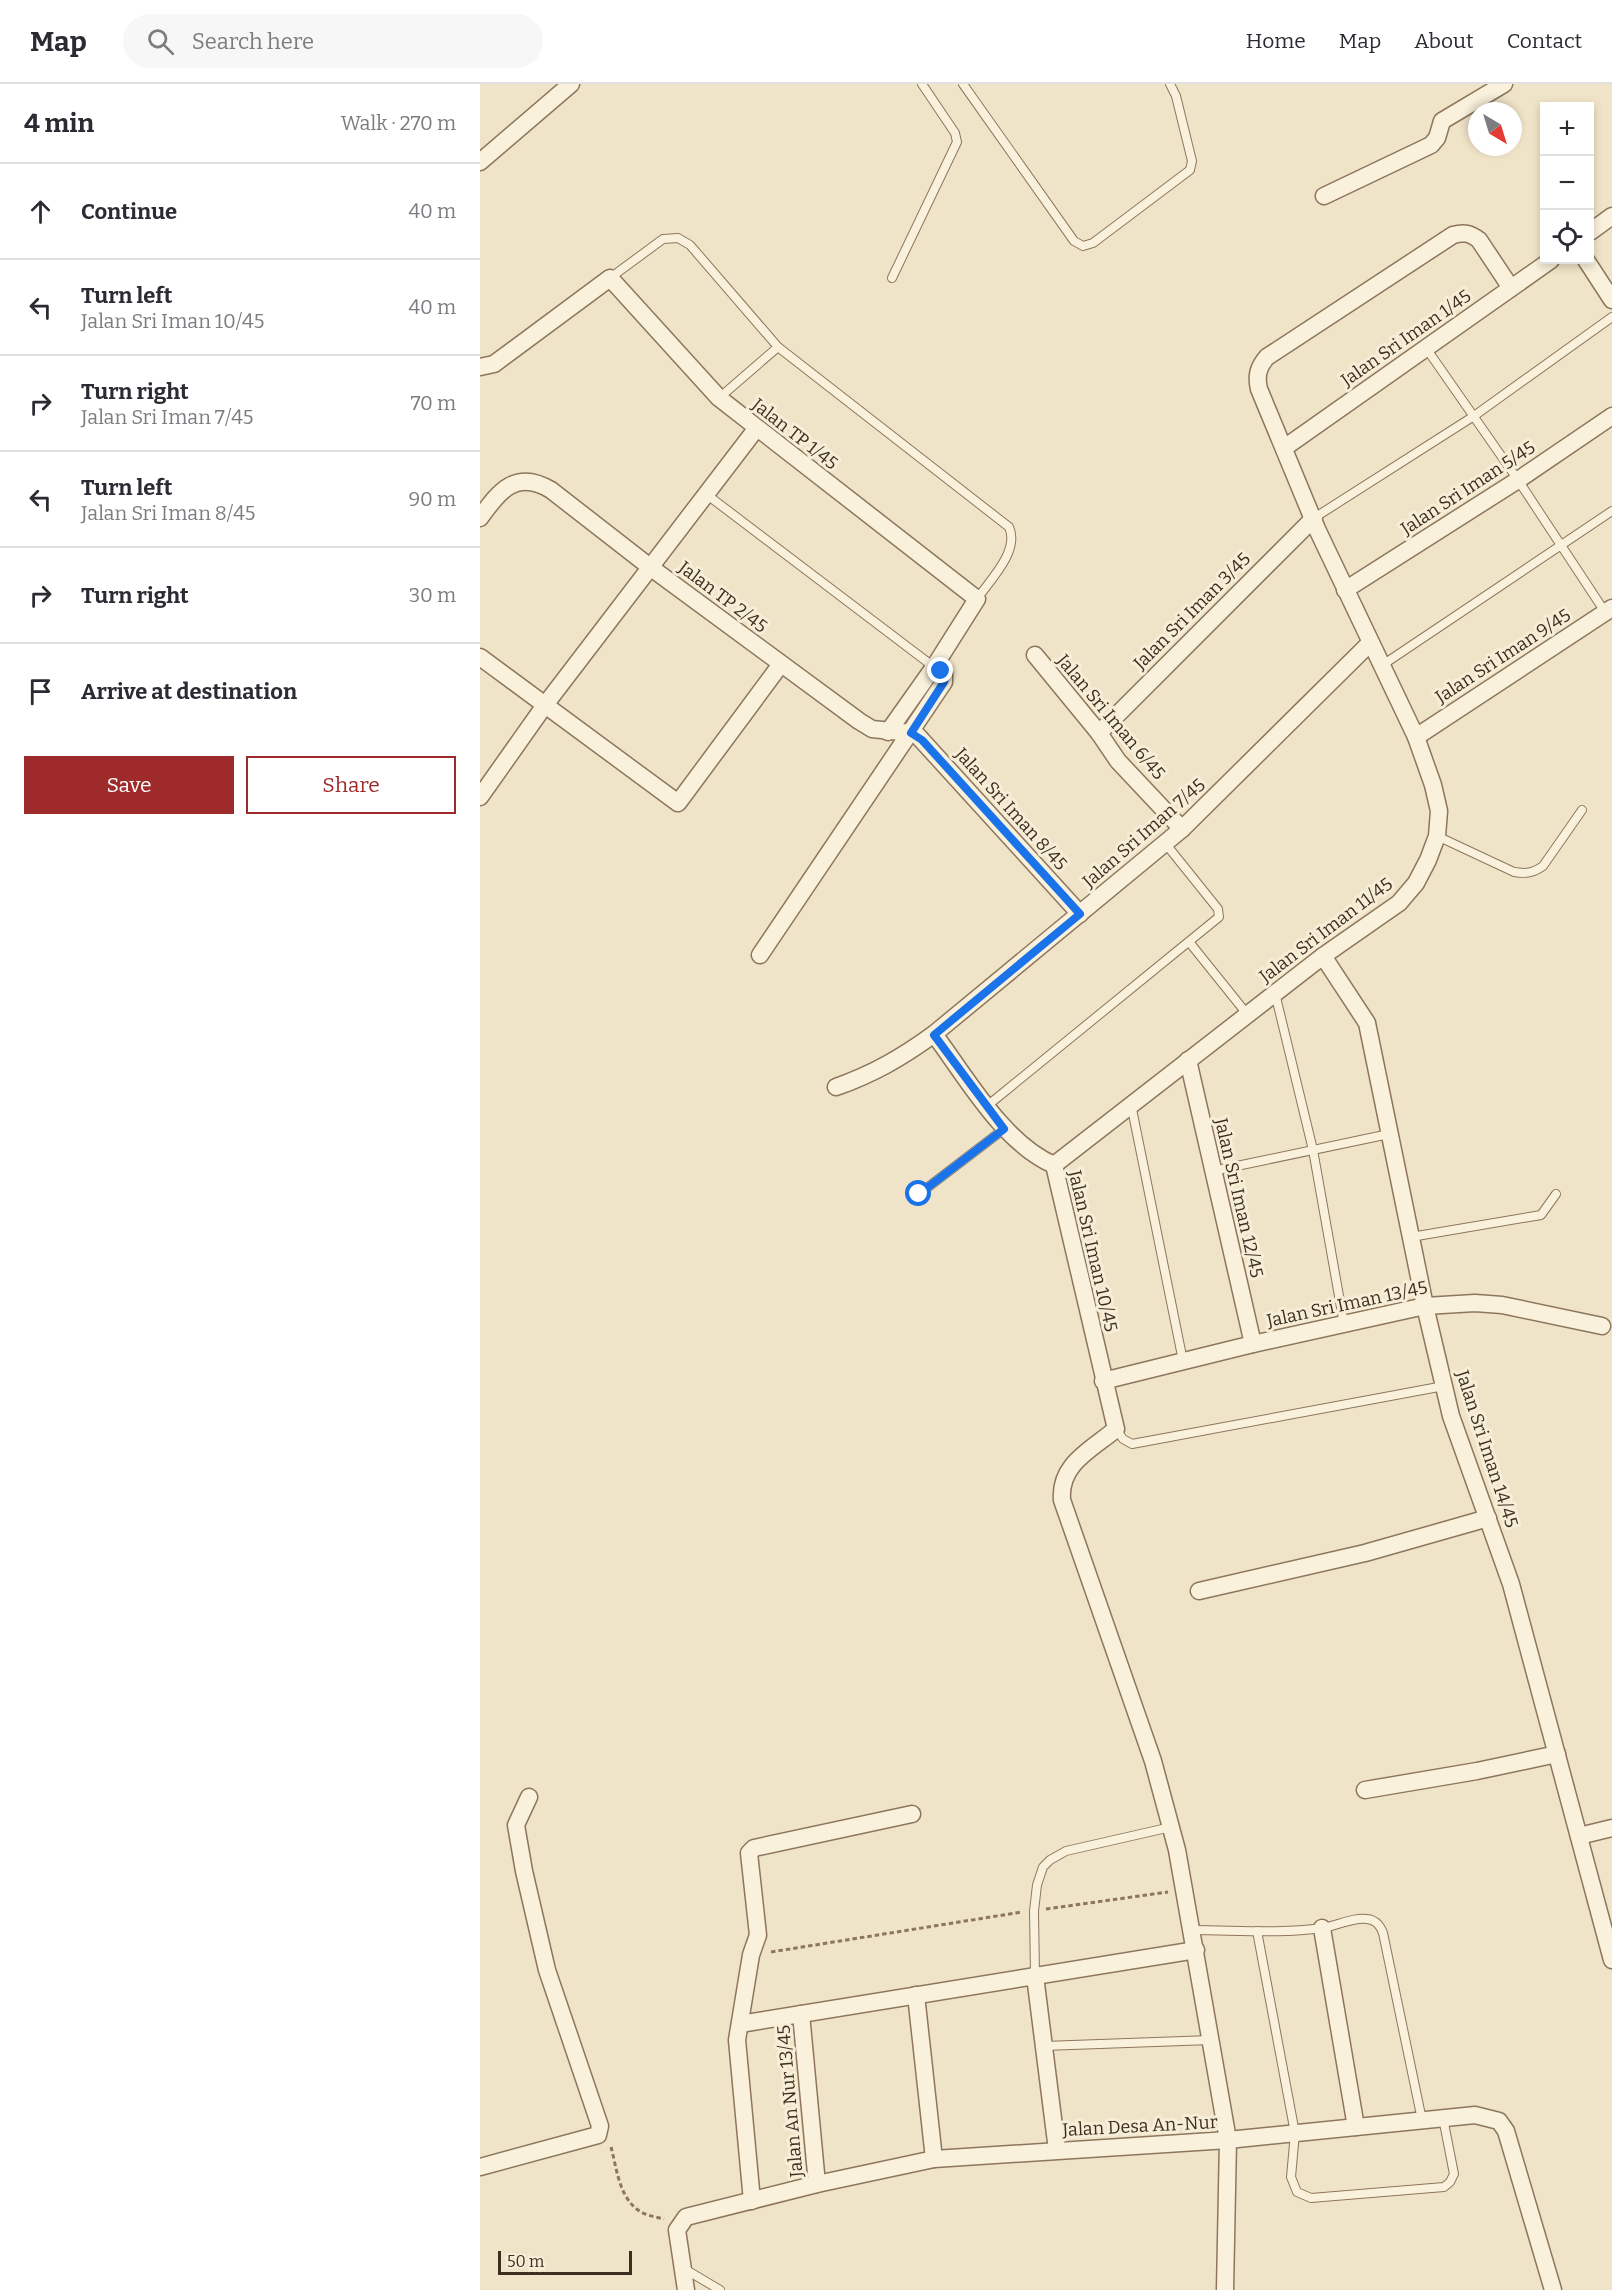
<!DOCTYPE html>
<meta charset="utf-8">
<style>
body{margin:0;font-family:Bitter,serif;background:#f7f7f7;color:#2b2b33}
.controls{position:absolute;right:18px;top:18px;display:grid;overflow:hidden;border-radius:0px;box-shadow:0 3px 9px #0003}
.controls button{width:54px;height:54px;display:grid;place-items:center;padding:0;border:0;border-bottom:2px solid #e1e1e2;background:#fff;color:#2b2b33;font:30px sans-serif}
.compass{position:absolute;left:988px;top:18px;width:54px;height:54px;border-radius:50%;background:#fff;box-shadow:0 3px 9px #0003;rotate:142deg}
.scale{position:absolute;left:18px;bottom:15px;width:134px;box-sizing:border-box;padding-left:6px;border:3px solid #3d2e20;border-top:0;font-size:16px;line-height:21px;white-space:nowrap;color:#3d2e20;-webkit-text-stroke:4px #f7eed8;paint-order:stroke}
.stop{position:absolute;width:18px;height:18px;margin:-14px;border:4px solid #1a73e8;border-radius:50%;background:#fff}
.stop.end{background:#1a73e8;border-color:#fff;box-shadow:0 2px 6px #0008}
.list{margin:0;padding:0;list-style:none}
h2{display:flex;justify-content:space-between;align-items:center;height:78px;margin:0;padding:0 24px;font-size:26px}
h2 small{font-size:20px;font-weight:400;color:#7c7c81}
.list li{display:grid;grid-template-columns:39px 1fr auto;gap:18px;align-items:center;box-sizing:border-box;height:96px;padding:0 24px;border-top:2px solid #e1e1e2}
.list b{display:block;font-size:22px;white-space:nowrap}
.list p{margin:0;font-size:20px;white-space:nowrap;color:#7c7c81}
.list em{font-size:20px;font-style:normal;color:#7c7c81}
.actions{display:flex;gap:12px;padding:18px 24px}
.actions a{flex:1;padding:14px 0;border:2px solid #9e2a2b;border-radius:0px;text-align:center;font-size:21px;color:#9e2a2b}
.actions .main{background:#9e2a2b;color:#fff}
.icon{flex:none;width:33px;height:33px;fill:none;stroke:currentColor;stroke-width:2;stroke-linecap:round;stroke-linejoin:round}
.map{position:relative;flex:none;width:1132px;height:2206px;overflow:hidden}
header{display:flex;align-items:center;gap:36px;box-sizing:border-box;height:84px;padding:0 30px;background:#fff;border-bottom:2px solid #e1e1e2}
header strong{font-size:28px}
nav{display:flex;gap:33px;margin-inline-start:auto;font-size:21px}
.search{width:420px;height:54px;background:#f7f7f7;display:flex;align-items:center;gap:15px;box-sizing:border-box;padding:0 21px;border-radius:33px;color:#7c7c81;font-size:22px}
main{display:flex}
aside{flex:1;background:#fff}
.map>svg:first-child{display:block}
</style>
<header>
<strong>Map</strong>
<div class="search"><svg class="icon" aria-label="search" viewBox="0 0 24 24"><circle cx="10" cy="10" r="6"/><path d="M15 15l6 6"/></svg>Search here</div>
<nav><a>Home</a><a>Map</a><a>About</a><a>Contact</a></nav>
</header>
<main>
<aside>
<h2>4 min<small>Walk · 270 m</small></h2>
<ul class="list">
<li><svg class="icon" aria-label="ahead" viewBox="0 0 24 24"><path d="M12 20V5M6 11l6-6 6 6"/></svg><div><b>Continue</b></div><em>40 m</em></li>
<li><svg class="icon" aria-label="left" viewBox="0 0 24 24"><path d="M17 20v-9H6M10 6l-5 5 5 5"/></svg><div><b>Turn left</b><p>Jalan Sri Iman 10/45</p></div><em>40 m</em></li>
<li><svg class="icon" aria-label="right" viewBox="0 0 24 24"><path d="M7 20v-9h11M14 6l5 5-5 5"/></svg><div><b>Turn right</b><p>Jalan Sri Iman 7/45</p></div><em>70 m</em></li>
<li><svg class="icon" aria-label="left" viewBox="0 0 24 24"><path d="M17 20v-9H6M10 6l-5 5 5 5"/></svg><div><b>Turn left</b><p>Jalan Sri Iman 8/45</p></div><em>90 m</em></li>
<li><svg class="icon" aria-label="right" viewBox="0 0 24 24"><path d="M7 20v-9h11M14 6l5 5-5 5"/></svg><div><b>Turn right</b></div><em>30 m</em></li>
<li><svg class="icon" aria-label="arrive" viewBox="0 0 24 24"><path d="M6 21V4h12l-3 4 3 4H6"/></svg><div><b>Arrive at destination</b></div></li>
</ul>
<div class="actions"><a class="main">Save</a><a>Share</a></div>
</aside>
<div class="map">
<svg width="1132" height="2206" viewBox="0 0 1132 2206">
<rect width="100%" height="100%" fill="#f0e4c8"/>
<g fill="none" stroke-linecap="round" stroke-linejoin="round">
<defs>
<g id="lane">
<path d="M483 0 594 157 603 162 613 159 710 86 712 77 696 12 690 0"/>
<path d="M130 194 183 155 198 154 210 161 298 263 529 443C540 467 510 496 497 515"/>
<path d="M412 194 477 58 475 49 442 0"/>
<path d="M946 264 1038 396 1125 528"/>
<path d="M239 314 298 263"/>
<path d="M226 410 454 583"/>
<path d="M834 434 994 332 1132 233"/>
<path d="M901 582 1132 427"/>
<path d="M957 752 1034 788C1046 790 1053 789 1063 782L1102 726"/>
<path d="M710 859 767 930"/>
<path d="M795 909 833 1066 864 1240"/>
<path d="M651 1020 703 1277"/>
<path d="M507 1022 739 833 738 825 685 759"/>
<path d="M733 1087 909 1050"/>
<path d="M439 1110 524 1045"/>
<path d="M931 1153 1061 1131 1076 1110"/>
<path d="M636 1345 643 1355 652 1360 964 1302"/>
<path d="M712 1846C755 1846 800 1850 842 1844 856 1842 873 1833 887 1835 896 1836 900 1841 903 1849L942 2036"/>
<path d="M777 1847 815 2049 811 2093 817 2108 831 2114 964 2103 970 2098 974 2090 963 2034"/>
<path d="M555 1892 554 1827 557 1801 563 1783 570 1776 586 1767 691 1743"/>
<path d="M564 1962 731 1956"/>
<path d="M203 2184 240 2206"/>
</g>
<g id="street">
<path d="M0 78 91 0"/>
<path d="M844 112 951 61 957 54 962 37 1024 0"/>
<path d="M1110 148 1132 132"/>
<path d="M1106 176 1132 216"/>
<path d="M0 283 14 280 130 194 239 314 497 515 454 583 408 648"/>
<path d="M804 364 1071 176"/>
<path d="M0 434C19 407 36 385 71 406L170 483 379 637 392 645 431 649 437 651 600 830"/>
<path d="M865 506 1038 396 1132 332"/>
<path d="M555 571 619 649 638 677 702 745"/>
<path d="M0 573 198 719 301 580"/>
<path d="M619 649 834 434"/>
<path d="M936 653 1132 524"/>
<path d="M0 713 65 621 276 345"/>
<path d="M280 871 464 598V590L454 583"/>
<path d="M843 872 887 939 945 1222 971 1332 1031 1500 1132 1876"/>
<path d="M454 950C487 994 523 1059 574 1081L636 1345C611 1366 579 1380 582 1416L673 1677 697 1766 748 2056 745 2206"/>
<path d="M708 976 773 1260"/>
<path d="M356 1003C393 990 421 974 454 950L702 745 890 559"/>
<path d="M574 1081 843 872 919 819 936 799 948 776 957 752 959 727 953 701 936 653 837 445 779 305C776 292 778 283 787 273L973 151C984 148 990 149 999 156L1031 204"/>
<path d="M623 1297 773 1260 945 1222 995 1219 1022 1221 1122 1242"/>
<path d="M719 1507 885 1469 1008 1434"/>
<path d="M885 1706 997 1687 1077 1670"/>
<path d="M1099 1752 1132 1744"/>
<path d="M842 1844 876 2043"/>
<path d="M555 1892 577 2066"/>
<path d="M436 1911 454 2075"/>
<path d="M321 1930 337 2100"/>
<path d="M260 1940 716 1866"/>
<path d="M0 2083 118 2051 120 2042 67 1886 44 1787 36 1741 49 1713"/>
<path d="M272 2117 257 1956 271 1871 278 1851 269 1769 274 1764 432 1730"/>
<path d="M206 2206 197 2146 206 2133 337 2100 454 2075 748 2056 995 2031 1019 2037 1026 2047 1073 2206"/>
</g>
</defs>
<use href="#lane" stroke="#8d765c" stroke-width="10"/>
<use href="#street" stroke="#8d765c" stroke-width="19"/>
<g stroke="#8d765c" stroke-width="3" stroke-dasharray="4.5 3" stroke-linecap="butt">
<path d="M566 1825 688 1808"/>
<path d="M291 1868 542 1828"/>
<path d="M131 2063C137 2085 139 2115 161 2128 168 2132 176 2133 184 2135"/>
</g>
<use href="#lane" stroke="#faf1dc" stroke-width="8"/>
<use href="#street" stroke="#faf1dc" stroke-width="16"/>
</g>
<g fill="none" stroke-linecap="round" stroke-linejoin="round">
<path stroke="#1a73e8" stroke-width="8" d="M439 1110 524 1045 454 951 600 830 442 656 431 649 464 598 465 594 461 587"/>
</g>
<g text-anchor="middle" dominant-baseline="central" stroke-width="6" stroke-linejoin="round" paint-order="stroke">
<g font-size="18" fill="#3d2e20" stroke="#f7eed8">
<text transform="translate(926 254) rotate(-35)">Jalan Sri Iman 1/45</text>
<text transform="translate(315 350) rotate(38)">Jalan TP 1/45</text>
<text transform="translate(988 404) rotate(-33)">Jalan Sri Iman 5/45</text>
<text transform="translate(243 513) rotate(37)">Jalan TP 2/45</text>
<text transform="translate(712 527) rotate(-45)">Jalan Sri Iman 3/45</text>
<text transform="translate(1023 572) rotate(-33)">Jalan Sri Iman 9/45</text>
<text transform="translate(631 633) rotate(50)">Jalan Sri Iman 6/45</text>
<text transform="translate(531 725) rotate(48)">Jalan Sri Iman 8/45</text>
<text transform="translate(664 749) rotate(-41)">Jalan Sri Iman 7/45</text>
<text transform="translate(846 846) rotate(-37)">Jalan Sri Iman 11/45</text>
<text transform="translate(759 1114) rotate(77)">Jalan Sri Iman 12/45</text>
<text transform="translate(613 1167) rotate(77)">Jalan Sri Iman 10/45</text>
<text transform="translate(867 1220) rotate(-12)">Jalan Sri Iman 13/45</text>
<text transform="translate(1007 1365) rotate(72)">Jalan Sri Iman 14/45</text>
<text transform="translate(310 2017) rotate(-95)">Jalan An Nur 13/45</text>
<text transform="translate(660 2042) rotate(-3)">Jalan Desa An-Nur</text>
</g>
</g>
</svg>
<div class="controls">
<button>+</button>
<button>−</button>
<button><svg class="icon" aria-label="locate" viewBox="0 0 24 24"><circle cx="12" cy="12" r="6"/><path d="M12 2v4M12 18v4M2 12h4M18 12h4"/></svg></button>
</div>
<svg class="compass" viewBox="-18 -18 36 36"><path d="M0-13l5 13h-10z" fill="#e53935"/><path d="M0 13l5-13h-10z" fill="#7c7c81"/></svg>
<div class="scale">50 m</div>
<div class="stop" style="left:439px;top:1110px"></div>
<div class="stop end" style="left:461px;top:587px"></div>
</div>
</main>
